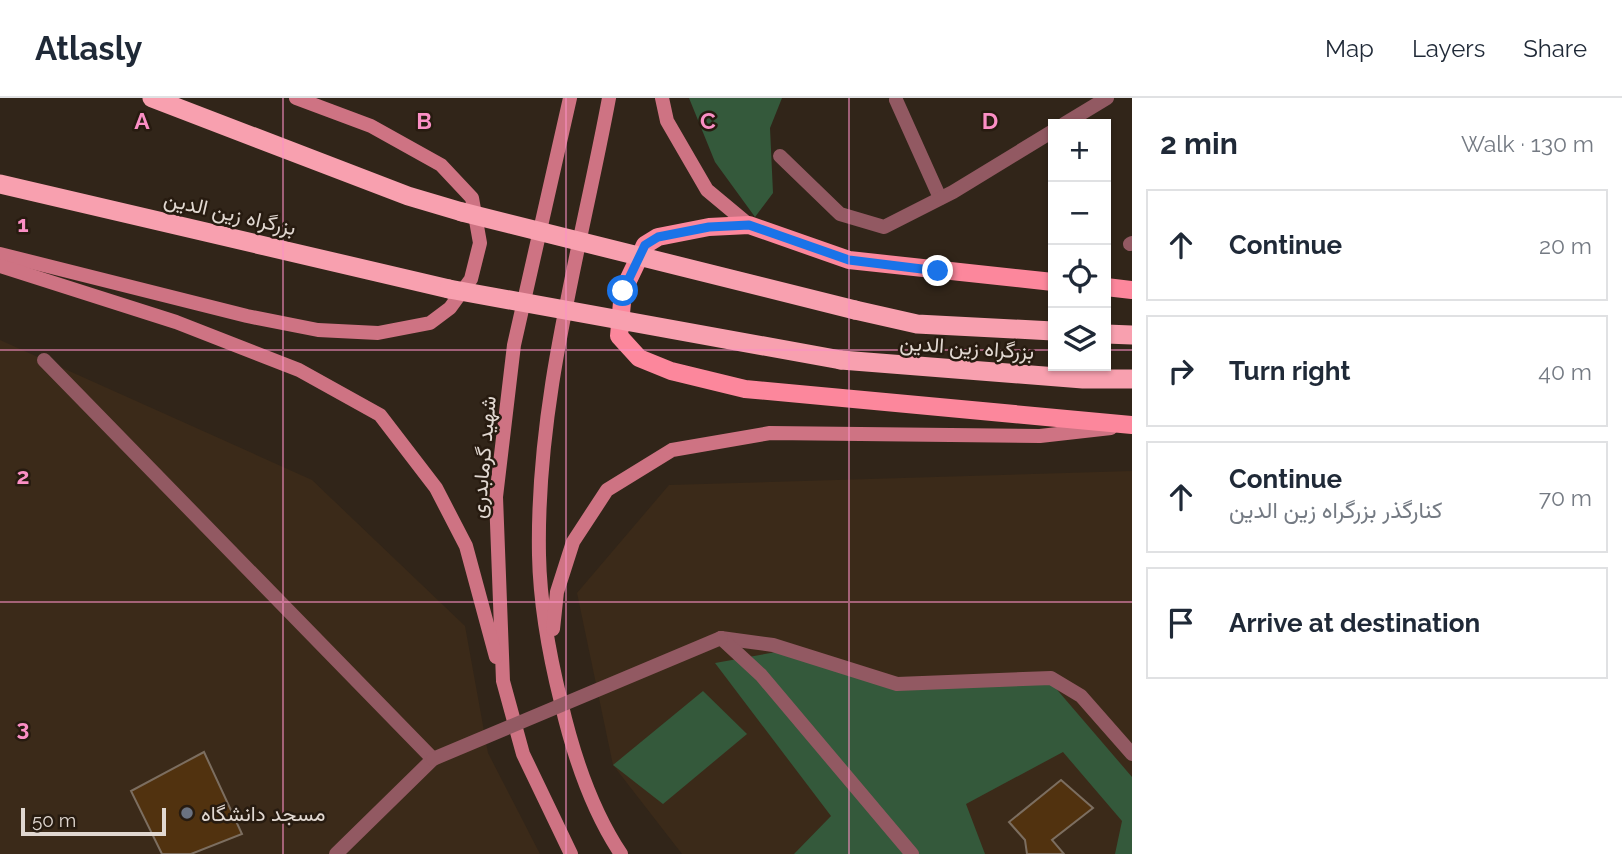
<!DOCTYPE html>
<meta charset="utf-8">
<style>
body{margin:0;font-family:Raleway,Vazirmatn,sans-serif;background:#f6f6f7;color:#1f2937}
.controls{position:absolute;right:21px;top:21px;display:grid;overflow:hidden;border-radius:0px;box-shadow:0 2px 5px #0004}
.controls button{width:63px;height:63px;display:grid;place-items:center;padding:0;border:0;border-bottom:2px solid #e0e1e3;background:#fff;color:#1f2937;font:35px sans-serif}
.scale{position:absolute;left:21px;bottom:18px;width:145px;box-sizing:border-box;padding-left:7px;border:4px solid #e1d8d1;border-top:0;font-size:19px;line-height:24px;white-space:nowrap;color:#e1d8d1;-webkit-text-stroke:5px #271b10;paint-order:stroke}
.stop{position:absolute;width:21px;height:21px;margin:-16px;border:5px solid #1a73e8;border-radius:50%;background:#fff}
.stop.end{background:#1a73e8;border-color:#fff;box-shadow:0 2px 7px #0008}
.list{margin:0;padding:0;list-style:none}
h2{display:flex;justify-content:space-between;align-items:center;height:91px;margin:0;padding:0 28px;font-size:30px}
h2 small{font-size:23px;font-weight:400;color:#747a83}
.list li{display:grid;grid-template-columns:46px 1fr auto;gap:21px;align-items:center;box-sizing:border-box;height:112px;margin:0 14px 14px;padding:0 14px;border:2px solid #e0e1e3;border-radius:0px}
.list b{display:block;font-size:26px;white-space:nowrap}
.list p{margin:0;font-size:23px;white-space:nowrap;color:#747a83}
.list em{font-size:23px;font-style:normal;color:#747a83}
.icon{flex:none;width:38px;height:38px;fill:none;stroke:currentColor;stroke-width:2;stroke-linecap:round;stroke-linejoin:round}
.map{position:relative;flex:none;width:1132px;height:756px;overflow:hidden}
header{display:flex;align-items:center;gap:42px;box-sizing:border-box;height:98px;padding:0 35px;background:#fff;border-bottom:2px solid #e0e1e3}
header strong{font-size:33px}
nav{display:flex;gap:38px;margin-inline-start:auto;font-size:24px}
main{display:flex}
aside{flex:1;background:#fff}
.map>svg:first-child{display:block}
</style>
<header>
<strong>Atlasly</strong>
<nav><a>Map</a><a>Layers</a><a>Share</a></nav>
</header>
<main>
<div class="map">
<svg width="1132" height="756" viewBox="0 0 1132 756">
<rect width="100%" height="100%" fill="#312519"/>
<g fill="#3b2a19">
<path d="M0 242 312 382 465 528 488 655 540 756H0Z"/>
<path d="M1132 373V756H682L613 667 577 495 669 387Z"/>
</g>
<g fill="#34593b">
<path d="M689 0H782L770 30 773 95 755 119 715 64Z"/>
<path d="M793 551 897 586 1053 587 1132 679V756H1115L1122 723 1063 654 966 706 985 756H794L831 718 715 565Z"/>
<path d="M703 593 747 636 663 706 613 667Z"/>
</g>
<g fill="#51320f" stroke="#7c6e60" stroke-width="2">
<path d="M204 654 242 736 191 756H162L131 693Z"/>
<path d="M1061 682 1093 710 1052 742 1064 756H1027L1025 742 1009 724Z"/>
</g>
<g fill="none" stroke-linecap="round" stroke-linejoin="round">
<g stroke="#925962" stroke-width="14">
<path d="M896 2 940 100"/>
<path d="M1064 26 1107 0"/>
<path d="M780 58 840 116 884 129 953 94 1053 33"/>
<path d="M1130 146 1132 145"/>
<path d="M44 262 433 661 336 756"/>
<path d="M721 540 773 547 897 586 1051 580 1081 598 1132 656"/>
<path d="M721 540 761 577 912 756"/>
</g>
<g stroke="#ce7383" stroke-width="14">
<path d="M570 0 514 247 496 399 503 583 523 656 571 756"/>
<path d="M609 0C581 150 536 302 539 457 540 506 549 556 561 604 573 656 591 711 621 756"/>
<path d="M662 0 667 23 707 92 749 127"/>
<path d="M0 156 247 218 318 232 378 235 430 225 450 210 471 181 480 145 472 100 441 67 371 28 296 0"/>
<path d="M0 168 176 224 299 272 380 317 436 390 466 448 496 559"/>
<path d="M553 531 557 494 573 444 607 392 672 352 770 335 1040 338 1111 330"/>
</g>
<g stroke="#fc879c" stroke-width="18">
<path d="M1053 184 849 162 749 127 709 129 658 139 645 147 623 193 619 238 639 260 671 273 745 291 1132 327"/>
<path d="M1106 189 1132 192"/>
</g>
<g stroke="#f8a0af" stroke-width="19">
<path d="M152 0 408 98 462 114"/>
<path d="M0 86 449 191"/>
<path d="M855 212 917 226 1053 233"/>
<path d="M1106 236 1132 237"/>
<path d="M841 262 1083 281H1132"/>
</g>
<path stroke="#925962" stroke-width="14" d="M433 661 721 540"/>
<g stroke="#f8a0af" stroke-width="19">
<path d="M462 114 855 212"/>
<path d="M449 191 841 262"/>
</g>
</g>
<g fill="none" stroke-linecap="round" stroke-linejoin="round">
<path stroke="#1a73e8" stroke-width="9" d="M623 193 645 147 658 139 709 129 749 127 849 162 938 173"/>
</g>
<path fill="none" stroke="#fb8fc5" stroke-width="2" stroke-opacity="0.55" d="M283 0V756M566 0V756M849 0V756M0 252H1053M1106 252H1132M0 504H1132"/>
<circle fill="#6b7280" stroke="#271b10" stroke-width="2.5" cx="187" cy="715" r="7"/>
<g text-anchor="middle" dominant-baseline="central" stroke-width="5" stroke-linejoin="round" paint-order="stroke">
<g font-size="21" fill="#e1d8d1" stroke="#271b10">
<text transform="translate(230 115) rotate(13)">بزرگراه زین الدین</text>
<text transform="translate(967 249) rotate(4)">بزرگراه زین الدین</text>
<text transform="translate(483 359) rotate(-85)">شهید گرمابدری</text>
</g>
<g font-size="21" fill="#e1d8d1" stroke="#271b10" text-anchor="start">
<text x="201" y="715">مسجد دانشگاه</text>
</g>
</g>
<g font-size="23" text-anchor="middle" font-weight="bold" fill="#fb8fc5" stroke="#271b10" stroke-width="5" stroke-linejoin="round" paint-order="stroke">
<text x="142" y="31">A</text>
<text x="424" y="31">B</text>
<text x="708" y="31">C</text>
<text x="990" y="31">D</text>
<text x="23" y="134">1</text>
<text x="23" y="386">2</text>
<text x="23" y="638">3</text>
</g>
</svg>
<div class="controls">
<button>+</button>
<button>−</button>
<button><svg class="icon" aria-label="locate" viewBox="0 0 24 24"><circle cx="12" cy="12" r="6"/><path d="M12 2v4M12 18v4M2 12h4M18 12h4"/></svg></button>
<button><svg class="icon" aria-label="layers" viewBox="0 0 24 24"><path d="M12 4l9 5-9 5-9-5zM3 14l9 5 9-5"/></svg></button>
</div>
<div class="scale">50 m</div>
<div class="stop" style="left:623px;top:193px"></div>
<div class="stop end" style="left:938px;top:173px"></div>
</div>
<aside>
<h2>2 min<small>Walk · 130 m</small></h2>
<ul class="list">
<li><svg class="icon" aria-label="ahead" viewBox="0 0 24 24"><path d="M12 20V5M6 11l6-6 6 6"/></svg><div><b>Continue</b></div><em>20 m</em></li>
<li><svg class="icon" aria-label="right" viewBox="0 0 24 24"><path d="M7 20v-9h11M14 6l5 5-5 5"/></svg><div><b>Turn right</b></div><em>40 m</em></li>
<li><svg class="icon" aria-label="ahead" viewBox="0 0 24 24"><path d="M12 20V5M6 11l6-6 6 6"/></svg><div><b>Continue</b><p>کنارگذر بزرگراه زین الدین</p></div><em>70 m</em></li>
<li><svg class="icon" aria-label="arrive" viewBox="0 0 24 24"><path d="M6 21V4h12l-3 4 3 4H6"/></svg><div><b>Arrive at destination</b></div></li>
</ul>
</aside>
</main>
